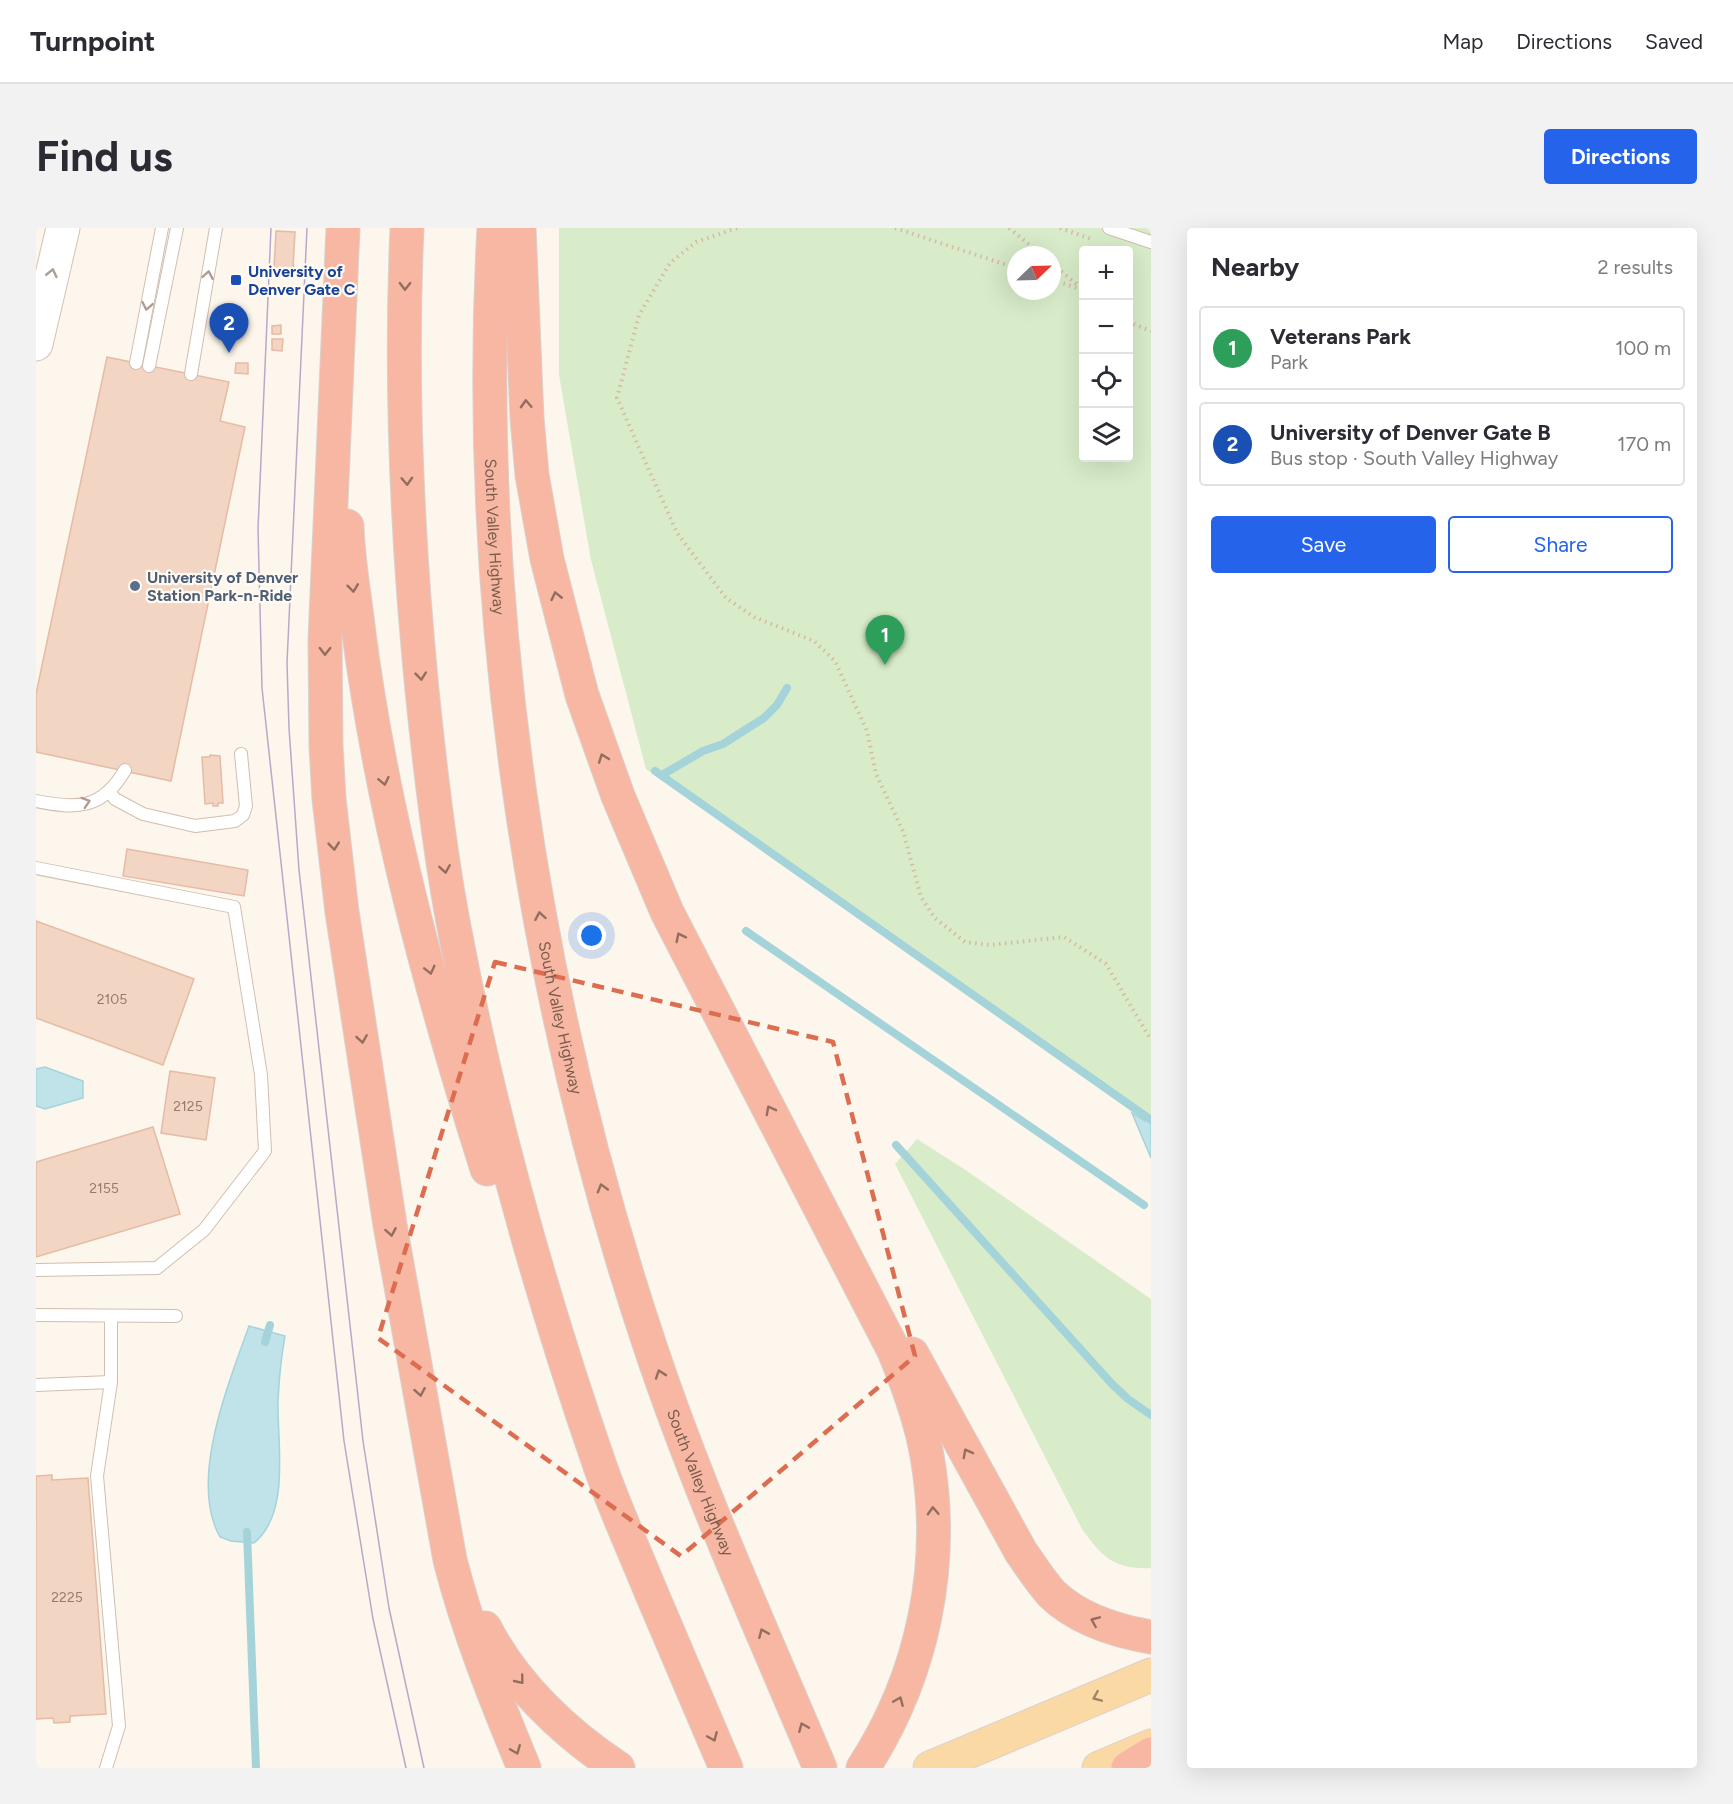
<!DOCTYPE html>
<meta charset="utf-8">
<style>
body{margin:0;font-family:Figtree,sans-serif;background:#f2f2f3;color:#2b2b33}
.controls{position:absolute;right:18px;top:18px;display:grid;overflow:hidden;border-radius:6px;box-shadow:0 6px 24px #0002}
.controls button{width:54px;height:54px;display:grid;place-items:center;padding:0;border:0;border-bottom:2px solid #e1e1e2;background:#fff;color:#2b2b33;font:30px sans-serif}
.compass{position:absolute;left:971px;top:18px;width:54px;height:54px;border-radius:50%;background:#fff;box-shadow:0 6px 24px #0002;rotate:67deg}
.you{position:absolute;left:556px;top:708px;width:21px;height:21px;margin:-15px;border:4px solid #fff;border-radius:50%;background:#1a73e8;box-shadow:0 0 0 9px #1a73e833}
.badge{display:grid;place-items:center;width:39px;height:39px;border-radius:50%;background:#2563eb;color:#fff;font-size:20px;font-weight:700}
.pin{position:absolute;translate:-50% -50px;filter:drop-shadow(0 2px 3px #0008)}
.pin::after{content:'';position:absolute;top:32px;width:21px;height:18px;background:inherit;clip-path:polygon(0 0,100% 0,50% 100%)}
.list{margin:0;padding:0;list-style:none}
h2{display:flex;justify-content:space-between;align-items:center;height:78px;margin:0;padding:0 24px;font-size:26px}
h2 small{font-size:20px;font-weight:400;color:#7c7c81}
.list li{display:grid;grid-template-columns:39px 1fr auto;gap:18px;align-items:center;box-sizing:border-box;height:84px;margin:0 12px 12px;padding:0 12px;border:2px solid #e1e1e2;border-radius:6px}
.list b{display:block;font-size:22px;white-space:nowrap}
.list p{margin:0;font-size:20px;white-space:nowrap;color:#7c7c81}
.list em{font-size:20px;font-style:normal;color:#7c7c81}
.actions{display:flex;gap:12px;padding:18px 24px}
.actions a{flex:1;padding:14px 0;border:2px solid #2563eb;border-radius:6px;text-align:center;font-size:21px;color:#2563eb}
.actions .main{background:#2563eb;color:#fff}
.icon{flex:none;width:33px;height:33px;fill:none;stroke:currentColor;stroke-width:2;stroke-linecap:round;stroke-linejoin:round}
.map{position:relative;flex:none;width:1115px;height:1540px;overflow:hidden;border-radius:6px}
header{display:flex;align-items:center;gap:36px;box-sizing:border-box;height:84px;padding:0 30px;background:#fff;border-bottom:2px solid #e1e1e2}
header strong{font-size:28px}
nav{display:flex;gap:33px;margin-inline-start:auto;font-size:21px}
.intro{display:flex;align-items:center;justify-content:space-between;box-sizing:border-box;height:144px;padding:0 36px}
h1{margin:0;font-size:42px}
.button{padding:15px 27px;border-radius:6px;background:#2563eb;color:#fff;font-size:21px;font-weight:700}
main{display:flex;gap:36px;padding:0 36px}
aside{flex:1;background:#fff;border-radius:6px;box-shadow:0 6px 24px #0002}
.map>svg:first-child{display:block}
</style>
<header>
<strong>Turnpoint</strong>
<nav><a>Map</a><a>Directions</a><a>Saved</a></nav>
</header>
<div class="intro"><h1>Find us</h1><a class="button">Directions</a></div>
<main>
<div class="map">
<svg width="1115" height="1540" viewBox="0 0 1115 1540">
<rect width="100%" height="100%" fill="#fdf6ec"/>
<g fill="#d8ecc9" fill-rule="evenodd">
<path d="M523 0H1115V890L1109 893 610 541 555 332 523 147ZM1048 22H1092V230H1048ZM980 27H1016V63H980Z"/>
<path d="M881 911 928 941 1115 1071V1340C1079 1342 1066 1329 1046 1301L859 936Z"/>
</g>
<g fill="#bfe3e8" stroke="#a5d3da" stroke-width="1.5">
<path d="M9 839 47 853V870L9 881 0 878V841Z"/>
<path d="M1096 885 1109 893 1115 890V930Z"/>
<path d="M213 1098 249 1108C245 1130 243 1151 242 1173 241 1215 255 1285 218 1315L195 1313 184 1309C152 1252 193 1155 213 1098Z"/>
</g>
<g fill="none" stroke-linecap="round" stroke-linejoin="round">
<g stroke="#a5d3da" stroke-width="8">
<path d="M619 543 1115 892"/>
<path d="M626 547 667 523 687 516 728 490 741 477 751 460"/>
<path d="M710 703 1108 977"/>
<path d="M860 917 1076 1156 1092 1171 1115 1187"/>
<path d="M229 1114 234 1097"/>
<path d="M211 1304 220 1540"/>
</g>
</g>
<g fill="#f3d5c3" stroke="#e6bba3" stroke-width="1.5">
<path d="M240 3 259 4 257 41 238 40Z"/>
<path d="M245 97V106H236V98Z"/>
<path d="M236 111H247L246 123 236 122Z"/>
<path d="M71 129 193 154 184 193 209 199 135 553 0 524V466Z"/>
<path d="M200 135H212V146L199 145Z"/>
<path d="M174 527 184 528 187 575H182V578H177V575L169 576 166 529H174Z"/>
<path d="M91 621 212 642 208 668 87 648Z"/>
<path d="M0 693 158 751 127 837 0 790Z"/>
<path d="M134 843 179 850 170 912 125 905Z"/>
<path d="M117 899 144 986 0 1029V934Z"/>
<path d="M16 1247V1252L52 1250 70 1486 34 1488V1494L18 1495 17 1490 0 1491V1248Z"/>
</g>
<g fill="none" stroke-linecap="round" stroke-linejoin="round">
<defs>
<g id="service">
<path d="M1073 0 1115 14"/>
<path d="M100 135 126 0"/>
<path d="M113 138 141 0"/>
<path d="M155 146 180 0"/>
<path d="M73 563 79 571 107 586 159 598 199 593 207 587 210 578 205 526"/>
<path d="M0 573C40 581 66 582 89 542"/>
<path d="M0 640 198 679 225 847 229 923 168 1002 121 1040 0 1042"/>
<path d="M0 1087 140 1088"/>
<path d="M75 1154V1088"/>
<path d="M0 1157 75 1154 61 1248 83 1498 70 1540"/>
</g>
<path id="secondary" d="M0 116 27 0"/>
<g id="primary">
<path d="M894 1540 1115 1447"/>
<path d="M1063 1540 1115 1518"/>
</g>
<g id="motorway">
<path d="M307 0 289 412 290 518 293 571 306 684 354 997 414 1332C432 1403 460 1472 488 1540"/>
<path d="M371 0C364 154 371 309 386 462 394 541 403 621 418 699 453 883 503 1062 564 1238 579 1281 598 1322 615 1364 640 1422 665 1481 690 1540"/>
<path id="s1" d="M458 0C437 370 496 766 614 1118 662 1262 725 1400 784 1540"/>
<path d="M483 0 491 190 496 247 511 331 546 467 582 568 631 684 858 1123C872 1157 885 1192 891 1228 910 1336 887 1448 827 1540"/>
<path d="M311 298C312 334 319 370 323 406 347 588 396 767 451 941"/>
<path d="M876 1126 985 1324C995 1338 1004 1353 1016 1366 1042 1391 1080 1403 1115 1409"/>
<path d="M449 1400C478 1457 529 1505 582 1540"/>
<path d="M1092 1540 1115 1526"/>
</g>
</defs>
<use href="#service" stroke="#d1beb0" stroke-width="14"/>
<use href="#secondary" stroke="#d6c0b0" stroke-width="35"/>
<use href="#primary" stroke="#dad1cd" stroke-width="35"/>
<use href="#motorway" stroke="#dad1cd" stroke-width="35"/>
<g stroke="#d9b8a5" stroke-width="4" stroke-dasharray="1.5 4.5" stroke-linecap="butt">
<path d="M701 0 660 14 634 35 603 87 581 170 641 305 690 370 718 389 778 413 799 433 831 503 840 546 867 603 885 669 899 690 929 714 954 717 1028 709 1070 736 1115 812"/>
<path d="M859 0 980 40"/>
<path d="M973 0 1006 27"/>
<path d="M1024 0 1058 12"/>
<path d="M1016 36 1048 62"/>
<path d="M1016 52 1044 61"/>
<path d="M1092 94 1115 103"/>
</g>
<use href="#service" stroke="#fff" stroke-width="12"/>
<use href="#secondary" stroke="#fff" stroke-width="33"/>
<use href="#primary" stroke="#fbd9a5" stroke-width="33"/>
<use href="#motorway" stroke="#f7b7a3" stroke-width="33"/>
<g stroke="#b9a8c9" stroke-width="1.5">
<path d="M235 0 222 301 226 460 308 1213 337 1391 370 1540"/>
<path d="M271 0 251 435 253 500 263 642 327 1213 353 1380 388 1540"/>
</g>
</g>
<defs><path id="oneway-chevron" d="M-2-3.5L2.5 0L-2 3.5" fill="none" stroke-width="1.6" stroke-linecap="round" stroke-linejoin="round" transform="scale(1.5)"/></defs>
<g stroke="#af9d94">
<use href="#oneway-chevron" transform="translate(16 45) rotate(-77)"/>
<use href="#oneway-chevron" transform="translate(172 47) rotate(-80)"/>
<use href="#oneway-chevron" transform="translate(111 78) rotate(101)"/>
<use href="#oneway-chevron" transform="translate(50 574) rotate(-18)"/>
</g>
<g stroke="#936e5e">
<use href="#oneway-chevron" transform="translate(369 58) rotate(91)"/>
<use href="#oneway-chevron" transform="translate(490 176) rotate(-93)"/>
<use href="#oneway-chevron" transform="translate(371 253) rotate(87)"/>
<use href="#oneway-chevron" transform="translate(317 360) rotate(83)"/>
<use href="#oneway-chevron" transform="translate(520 368) rotate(-103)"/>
<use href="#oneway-chevron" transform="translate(289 423) rotate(90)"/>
<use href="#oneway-chevron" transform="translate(385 448) rotate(84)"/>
<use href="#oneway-chevron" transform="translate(567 530) rotate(-110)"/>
<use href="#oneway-chevron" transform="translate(348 553) rotate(78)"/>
<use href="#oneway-chevron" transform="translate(298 618) rotate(84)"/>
<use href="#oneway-chevron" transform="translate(409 641) rotate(81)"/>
<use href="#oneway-chevron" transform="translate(504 688) rotate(-100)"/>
<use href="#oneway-chevron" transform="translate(644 709) rotate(-117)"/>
<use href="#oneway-chevron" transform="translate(394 742) rotate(76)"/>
<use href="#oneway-chevron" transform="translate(326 811) rotate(81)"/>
<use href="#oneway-chevron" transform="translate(734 882) rotate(-118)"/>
<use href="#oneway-chevron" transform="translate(566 960) rotate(-106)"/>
<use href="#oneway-chevron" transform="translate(355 1004) rotate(80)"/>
<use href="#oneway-chevron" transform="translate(624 1146) rotate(-109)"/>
<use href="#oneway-chevron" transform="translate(384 1164) rotate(80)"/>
<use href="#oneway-chevron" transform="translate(931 1225) rotate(-118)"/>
<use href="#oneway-chevron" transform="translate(897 1283) rotate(-93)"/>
<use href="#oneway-chevron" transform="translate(1059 1393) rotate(-157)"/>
<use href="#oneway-chevron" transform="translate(727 1405) rotate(-113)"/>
<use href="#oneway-chevron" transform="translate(484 1452) rotate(51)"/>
<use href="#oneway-chevron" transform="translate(863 1473) rotate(-67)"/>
<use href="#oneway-chevron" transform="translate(767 1499) rotate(-113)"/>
<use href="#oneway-chevron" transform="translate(677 1509) rotate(67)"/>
<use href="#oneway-chevron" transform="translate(480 1522) rotate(68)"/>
</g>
<use stroke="#a18267" href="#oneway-chevron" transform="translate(1061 1469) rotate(157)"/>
<path fill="none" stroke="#dc6d51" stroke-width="4.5" stroke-dasharray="12 8" stroke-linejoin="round" d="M459 734 797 814 879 1128 645 1328 342 1110Z"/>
<rect fill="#1a4fb4" stroke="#fffaf3" stroke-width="2" x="194" y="46" width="12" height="12" rx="3"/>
<circle fill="#5c6f8a" stroke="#fffaf3" stroke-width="2" cx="99" cy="358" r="6"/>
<g text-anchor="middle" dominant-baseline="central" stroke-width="4.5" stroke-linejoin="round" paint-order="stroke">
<g font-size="14" fill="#987a6a">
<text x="76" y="771">2105</text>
<text x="152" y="878">2125</text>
<text x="68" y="960">2155</text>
<text x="31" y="1369">2225</text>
</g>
<g font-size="16" font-weight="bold" fill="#164399" stroke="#fffaf3" text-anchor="start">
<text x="212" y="43">University of<tspan x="212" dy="18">Denver Gate C</tspan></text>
</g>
<g font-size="16" fill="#7a5c4d" stroke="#fffaf3">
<text stroke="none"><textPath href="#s1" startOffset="309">South Valley Highway</textPath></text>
<text stroke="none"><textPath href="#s1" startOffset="795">South Valley Highway</textPath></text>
<text stroke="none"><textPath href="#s1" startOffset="1281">South Valley Highway</textPath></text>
</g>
<g font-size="16" font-weight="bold" fill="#4e5e75" stroke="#fffaf3" text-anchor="start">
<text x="111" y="349">University of Denver<tspan x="111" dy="18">Station Park-n-Ride</tspan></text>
</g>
</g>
</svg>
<div class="controls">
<button>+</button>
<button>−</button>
<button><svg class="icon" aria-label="locate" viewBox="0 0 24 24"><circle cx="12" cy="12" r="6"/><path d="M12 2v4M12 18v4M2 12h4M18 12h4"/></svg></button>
<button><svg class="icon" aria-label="layers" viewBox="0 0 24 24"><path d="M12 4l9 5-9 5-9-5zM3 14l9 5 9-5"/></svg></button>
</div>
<svg class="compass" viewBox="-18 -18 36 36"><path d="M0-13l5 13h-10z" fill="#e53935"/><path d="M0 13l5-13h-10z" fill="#7c7c81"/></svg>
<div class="you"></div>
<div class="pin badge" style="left:849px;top:437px;background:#2e9e5b">1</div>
<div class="pin badge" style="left:193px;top:125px;background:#1a4fb4">2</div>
</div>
<aside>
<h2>Nearby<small>2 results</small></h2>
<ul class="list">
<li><span class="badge" style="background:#2e9e5b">1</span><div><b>Veterans Park</b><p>Park</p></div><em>100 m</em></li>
<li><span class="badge" style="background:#1a4fb4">2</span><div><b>University of Denver Gate B</b><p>Bus stop · South Valley Highway</p></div><em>170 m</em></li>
</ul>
<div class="actions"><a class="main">Save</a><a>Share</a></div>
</aside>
</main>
